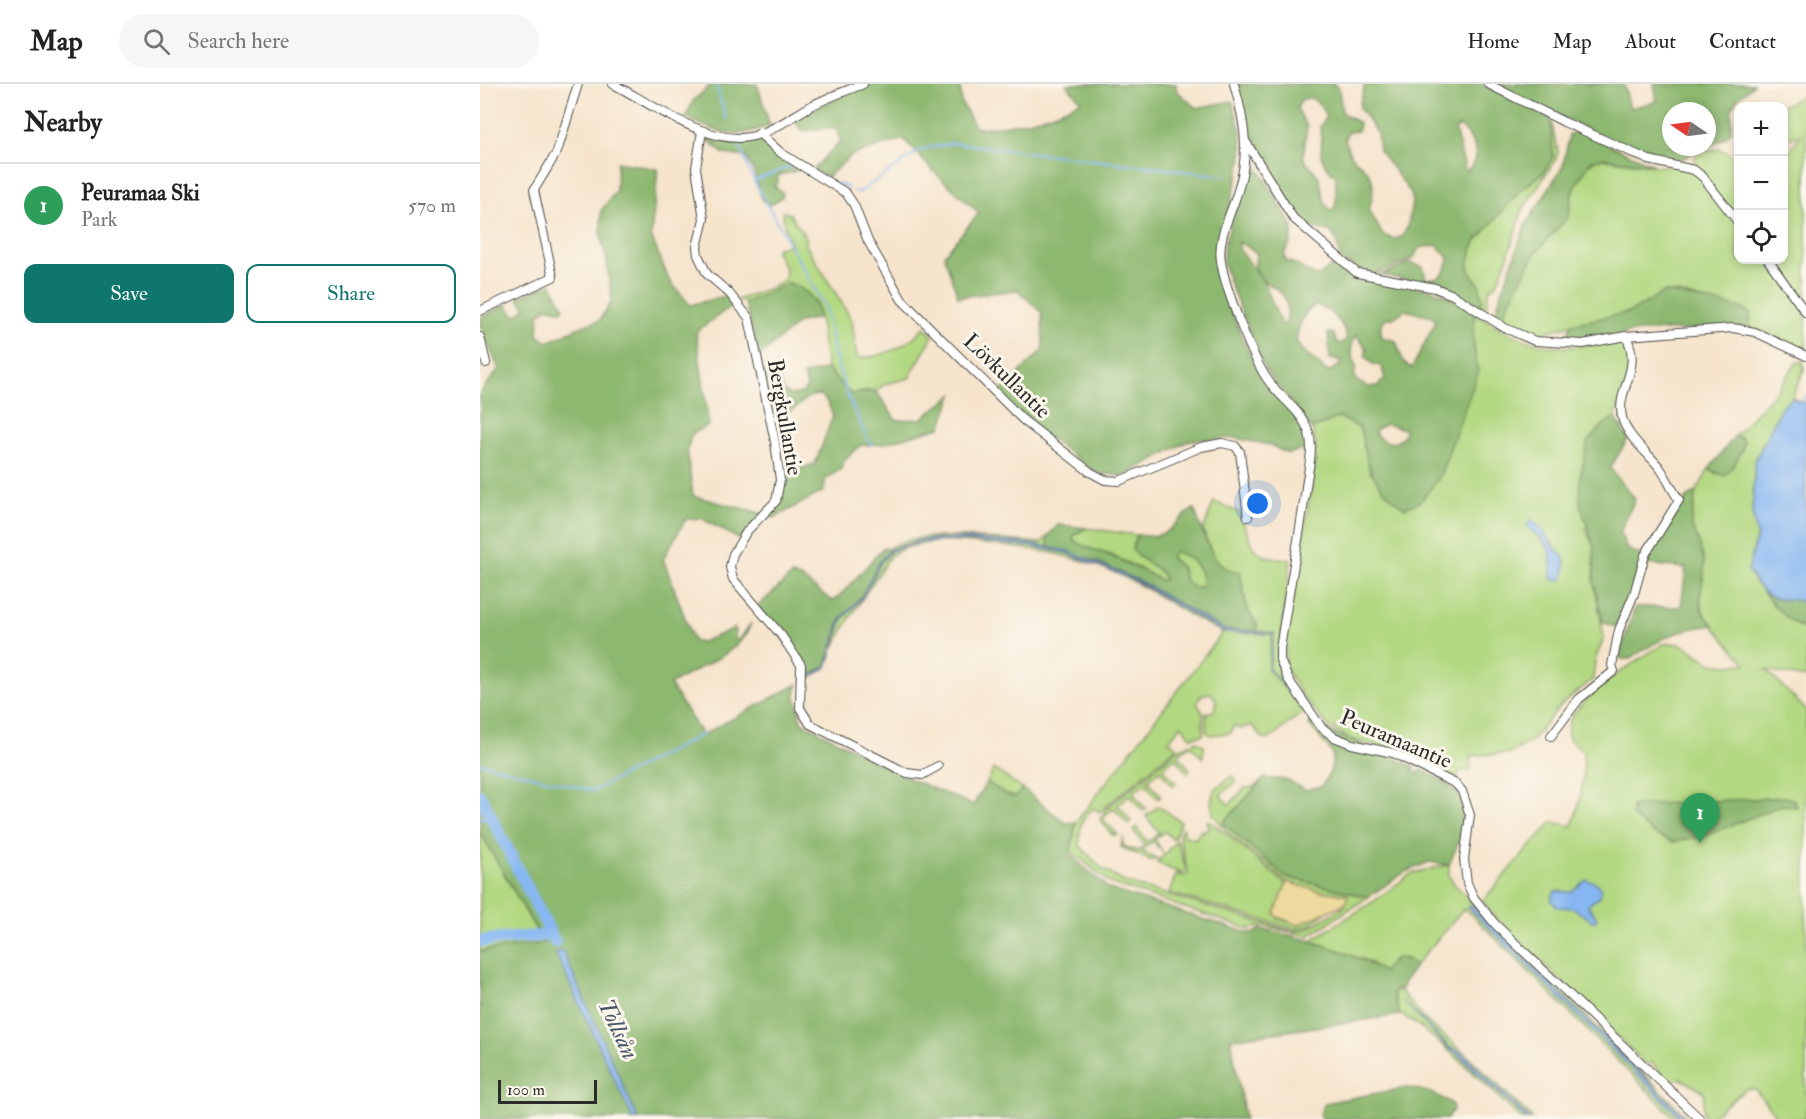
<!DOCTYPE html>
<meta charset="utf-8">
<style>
body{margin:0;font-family:"IM FELL Double Pica",serif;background:#f6f6f6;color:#222}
.controls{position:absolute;right:18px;top:18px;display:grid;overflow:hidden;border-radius:12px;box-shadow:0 3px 9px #0003}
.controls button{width:54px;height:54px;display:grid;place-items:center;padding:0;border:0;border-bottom:2px solid #e0e0e0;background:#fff;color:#222;font:30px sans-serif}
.compass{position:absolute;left:1182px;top:18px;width:54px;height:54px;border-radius:50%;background:#fff;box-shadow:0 3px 9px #0003;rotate:283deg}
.scale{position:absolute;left:18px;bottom:15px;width:99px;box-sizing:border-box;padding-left:6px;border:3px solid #2b2b2b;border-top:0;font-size:16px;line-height:21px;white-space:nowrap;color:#2b2b2b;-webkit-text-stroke:4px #fbf7ec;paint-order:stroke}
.you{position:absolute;left:778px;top:420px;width:21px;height:21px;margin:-15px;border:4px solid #fff;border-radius:50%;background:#1a73e8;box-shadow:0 0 0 9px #1a73e833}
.badge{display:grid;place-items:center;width:39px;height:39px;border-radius:50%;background:#0f766e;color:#fff;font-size:20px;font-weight:700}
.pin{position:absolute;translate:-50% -50px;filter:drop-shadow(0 2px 3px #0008)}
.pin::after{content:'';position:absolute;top:32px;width:21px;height:18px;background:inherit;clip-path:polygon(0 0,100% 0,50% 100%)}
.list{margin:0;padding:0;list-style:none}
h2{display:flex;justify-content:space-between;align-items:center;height:78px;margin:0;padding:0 24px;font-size:26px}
h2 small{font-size:20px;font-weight:400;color:#767676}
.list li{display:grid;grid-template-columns:39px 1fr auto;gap:18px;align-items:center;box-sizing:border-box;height:84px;padding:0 24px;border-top:2px solid #e0e0e0}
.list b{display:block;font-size:22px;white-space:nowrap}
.list p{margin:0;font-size:20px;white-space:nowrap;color:#767676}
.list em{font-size:20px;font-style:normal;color:#767676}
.actions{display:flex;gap:12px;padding:18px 24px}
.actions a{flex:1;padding:14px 0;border:2px solid #0f766e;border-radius:12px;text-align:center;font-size:21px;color:#0f766e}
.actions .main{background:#0f766e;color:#fff}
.icon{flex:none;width:33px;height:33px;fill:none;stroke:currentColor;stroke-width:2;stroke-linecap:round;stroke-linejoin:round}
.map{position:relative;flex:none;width:1326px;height:1035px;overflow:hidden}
header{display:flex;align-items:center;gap:36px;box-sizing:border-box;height:84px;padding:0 30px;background:#fff;border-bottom:2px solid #e0e0e0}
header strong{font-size:28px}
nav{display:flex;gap:33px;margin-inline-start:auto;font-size:21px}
.search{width:420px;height:54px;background:#f6f6f6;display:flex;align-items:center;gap:15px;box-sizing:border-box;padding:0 21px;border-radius:33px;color:#767676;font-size:22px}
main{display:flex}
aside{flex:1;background:#fff}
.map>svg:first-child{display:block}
</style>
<header>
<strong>Map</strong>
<div class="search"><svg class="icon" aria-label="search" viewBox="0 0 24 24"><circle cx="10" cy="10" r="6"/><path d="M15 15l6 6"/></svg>Search here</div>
<nav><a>Home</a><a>Map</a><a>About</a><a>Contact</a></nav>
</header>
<main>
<aside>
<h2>Nearby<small></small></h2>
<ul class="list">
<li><span class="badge" style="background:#2e9e5b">1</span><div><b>Peuramaa Ski</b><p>Park</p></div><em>570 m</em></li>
</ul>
<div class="actions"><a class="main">Save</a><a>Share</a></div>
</aside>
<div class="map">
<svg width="1326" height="1035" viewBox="0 0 1326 1035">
<rect width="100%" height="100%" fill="#fbf7ec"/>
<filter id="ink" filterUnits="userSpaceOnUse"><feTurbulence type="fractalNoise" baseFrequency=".0167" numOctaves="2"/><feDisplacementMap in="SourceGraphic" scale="12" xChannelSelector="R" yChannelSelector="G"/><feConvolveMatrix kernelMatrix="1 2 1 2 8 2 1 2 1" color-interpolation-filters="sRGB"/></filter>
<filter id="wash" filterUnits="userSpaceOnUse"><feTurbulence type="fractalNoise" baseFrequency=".008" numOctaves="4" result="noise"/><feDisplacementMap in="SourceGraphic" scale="24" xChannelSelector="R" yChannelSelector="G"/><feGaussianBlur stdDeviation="1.35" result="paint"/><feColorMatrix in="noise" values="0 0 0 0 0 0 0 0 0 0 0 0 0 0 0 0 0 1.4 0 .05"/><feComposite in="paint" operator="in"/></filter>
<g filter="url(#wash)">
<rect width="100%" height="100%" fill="#f6e4cc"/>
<g fill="#b2d881" stroke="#6e8256" stroke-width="1.5">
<path d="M1326 10V270L1285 248 1270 244 1221 216 1198 209 1184 208 1151 228 1062 248 1057 250V256L1019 238 1055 169 1089 132 1092 108 1107 83 1117 74 1178 82 1214 83 1216 71C1234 63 1246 62 1258 77V176H1304V74L1321 51 1304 57 1302 22Z"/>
<path d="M1071 35 1078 68 1076 75 1043 125 1027 175 1017 199 1009 206 1006 223 998 224 999 200 990 188 988 179 992 166 997 156 1042 105 1063 89 1073 73Z"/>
<path d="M303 128 310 130 326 154V161L372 236 377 274C401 274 429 262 444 243L453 252 429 294 405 300 396 307H384L371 311 347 285 337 219 309 199C295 206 271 225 257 216L293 203 305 195 306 186 295 165 311 160 304 141Z"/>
<path d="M995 229C1049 266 1080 269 1143 255 1158 275 1145 311 1135 333L1122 342 1106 446 1114 463V499L1124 553 1115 577 1113 595 1081 621 1051 657 1031 669 990 672 991 686 978 688 979 698 910 665 870 655 848 642 822 612 806 585 805 554 833 396 836 362 832 345 859 333 880 344 890 389 959 394 997 289 993 255Z"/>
<path d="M1323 277 1324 286 1312 314 1302 322 1275 377 1272 428 1277 451 1268 486 1275 499 1319 543 1326 545V594L1286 586 1326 626V1035H1298L1275 1005H1266L1228 1035 1223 1030 1224 1008 1201 995 1188 997 1171 978 1167 981 1008 826 1003 816 1072 738 1092 742C1101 718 1105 693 1103 667 1099 663 1091 659 1089 654 1075 624 1162 574 1183 560 1211 555 1214 575 1236 580 1245 582 1257 580 1266 580 1257 569 1224 535 1222 524 1218 509 1223 496 1224 481 1224 473 1216 450 1211 442L1216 408 1229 385 1236 390 1253 383 1257 371 1263 365 1261 353 1255 352 1299 304 1316 279Z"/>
<path d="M734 418 760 429 773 464 784 472 811 476C809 498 796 567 800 584 804 599 823 617 823 628L788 656 783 654 771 641 761 645 754 641 751 649 730 651 726 648V629L734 627 737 617 731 609 721 611 717 619 723 629V651L711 653 701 641 689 657 697 663 619 728 614 724C601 734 598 745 600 762L621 784 644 798 812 847 827 845 864 823 868 811 840 807 807 798 747 748 733 730 731 718 734 706 752 692 757 697 740 711 749 721 765 704H772L785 694 743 739 806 793 888 813 828 852 785 842 768 845 630 799 591 767 596 738 743 548C713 536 686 515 658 500 602 470 556 465 494 459 466 457 433 456 410 472L368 537 355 563 362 536 392 496 401 478 411 467 440 458 485 457 548 462 587 469 656 497 743 548 793 550 788 585 822 624 789 585 794 549 777 547V540L767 525 760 488C735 486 731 467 723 446Z"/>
<path d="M606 444 657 451 652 465 682 487 685 496 682 497C664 487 645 476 625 469 613 465 604 464 594 456V451Z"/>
<path d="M489 453 561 459 567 453 569 463C520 456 456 444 410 466L409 464C434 450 462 453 489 453Z"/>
<path d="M695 468C711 472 725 485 722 503H713L705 496 701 483 690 473Z"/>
<path d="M717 657 724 662 723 674 710 661 698 671 710 685 708 689 695 674 683 684 696 699 693 702 680 686 668 696 681 712 678 715 665 699 653 709 666 725 663 727 649 711 638 721 651 737 648 740 634 724 622 734 638 751H632L620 736 625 726 698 665Z"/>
<path d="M514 685 543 705 535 713 525 710 507 698Z"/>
<path d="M679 722 701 738 693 756 685 747 675 755 683 769 673 757 661 767 678 775 670 776 641 763 643 753V762L657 767 665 761 653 746 656 743 668 758 679 749 666 732Z"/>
<path d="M729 736 806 800 797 834 812 839 847 828 828 842 815 845 689 809 696 790 704 792 708 789 699 751 702 744 705 752 715 755 722 745 724 748 730 742 726 738Z"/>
<path d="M0 748 64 860 0 867Z"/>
<path d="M697 756 706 785 702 790 677 779Z"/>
<path d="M969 781V792L975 801 1209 1035 989 823 1202 1035H1196L992 831 983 825 935 882 927 875 903 888 888 877 828 858 893 818 932 789Z"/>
<path d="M918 904 944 935 986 970 1053 1035H1049L981 968 969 963 1046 1035H1041C1023 1017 937 933 920 931L913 909Z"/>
</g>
<g fill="#8db86f" stroke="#5c724d" stroke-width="1.5" fill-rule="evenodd">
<path d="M232 0H277L290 41C256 56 238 50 206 33L213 17Z"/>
<path d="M386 0H480L481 18 496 44C535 42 567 35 601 17L586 0H696V6L716 24 752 17C757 34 764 53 762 71 757 112 730 158 742 200 752 231 770 277 789 303 807 328 824 334 829 367L821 366 808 370 790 361 755 354 710 356 643 392 617 389 545 336 518 310 563 266 562 229 538 206 478 213 464 171 499 129 451 85 424 55 372 71 347 93 333 86 361 56 354 43 322 47 314 35Z"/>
<path d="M757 0H855L859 4 862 29 879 39 878 47 868 48 865 53C870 91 904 74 889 126L903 151 913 155 922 153 928 142 932 119 931 109 899 66 897 49 879 23 885 0H1002L1071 35 1073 73 1063 89 1042 105 997 156 992 166 988 180 990 188 999 200 1003 216 998 224 952 201 950 194C962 196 967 184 969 175L957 161 939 164 933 175 893 191 878 186 860 174 856 155 850 147 826 143 817 133 784 82 772 53ZM832 14 841 22 846 33 840 43C846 68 832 71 856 92V121L852 127C839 119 844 102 838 92 834 85 827 80 823 73L827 43 817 24 822 15ZM980 42C994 55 1003 73 986 88L975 46Z"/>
<path d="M1013 0H1144L1150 24 1177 17 1174 0H1274L1257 15 1252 25 1251 48 1244 55 1193 79 1142 62ZM1191 27H1227V63H1191Z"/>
<path d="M1094 48H1100L1174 81 1123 74 1111 77 1092 108 1089 132 1055 169 1019 238 1016 230 1018 220 1045 142 1083 82 1089 52Z"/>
<path d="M225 54 236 57 275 55 283 58 317 87 298 91V98L294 102 303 109 302 113 290 121 282 116 274 88 266 73 244 70Z"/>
<path d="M137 78 178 85 171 152 189 196 210 221 248 211 253 217 247 225 216 248 229 341 212 350 207 365 213 412 284 430 259 455 221 434 206 435 183 475 214 558H222L255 544V554L258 557 271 539C262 571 215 583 190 601L222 651 318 600 315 608 321 638 430 695 493 721 507 698 525 710 535 713 543 705 586 739 596 738 590 771 629 805 764 848 775 849 781 845C815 851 875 868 903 888L915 874 927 875 935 882 923 899 922 906 918 905 913 909 920 931 751 955 765 1035H0V867L64 859 0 748V309L19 285 0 241V234L26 220 35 232 46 224 38 214 71 199 84 224 82 227 67 223 59 231 58 251 67 258C87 251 97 241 119 237L132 217 126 171 121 154V127L136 107Z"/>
<path d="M772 84H777L782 90 813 143 811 158 804 170 806 177C820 180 829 192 839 192L855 179 878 194 949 205 970 213 995 229 993 255 998 289 959 394 940 418 925 424C890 400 888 383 880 344L859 333 832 345 785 285 750 200 743 178 744 162 765 93ZM759 158 777 169C776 173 774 178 775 182 782 210 814 195 806 240H801L784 198 759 165ZM836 221C851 226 865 239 867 255L860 260 856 257 854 250 848 249 850 275 861 276V281L848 288 821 265 816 256C820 240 821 229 836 221ZM925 226 952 233 956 237 932 284C921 280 920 267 916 257L902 253C899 244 900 241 906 234H913ZM876 251 887 265 885 272 893 280 901 282 905 294 898 302 887 303 877 297 874 290 876 284 871 264ZM906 340 925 345C924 362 903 362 895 349L897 345Z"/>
<path d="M929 179 943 183 947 199 901 191Z"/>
<path d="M309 199C327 206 337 214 339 234L319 238 279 273 265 219Z"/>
<path d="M1185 208 1259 223 1270 229V244L1158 247 1111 257H1085L1092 240 1151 228Z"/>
<path d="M297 284 303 307 310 311 323 309 327 302 323 291 347 285 371 310 396 307 416 336 441 335 473 311 461 343 402 360 381 361 365 375 361 385 345 396 344 407 294 434 289 432 297 420 302 390 335 380 353 332 348 319 341 311C322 311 324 320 311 327 305 329 297 330 291 332L282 288Z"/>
<path d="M1135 333 1148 355 1130 384 1155 415 1140 448 1147 465 1163 472 1138 543 1123 539 1114 499V463L1100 420V393L1108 357 1122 342Z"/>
<path d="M1255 352 1264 356C1263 369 1253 383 1245 392L1229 385Z"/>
<path d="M1216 408 1211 442C1217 451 1222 467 1224 478 1227 493 1216 510 1222 526 1224 531 1230 537 1234 541 1195 545 1181 555 1149 575H1142L1139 573 1155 523H1201L1206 484 1166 480C1171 458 1196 419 1216 408Z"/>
<path d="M714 425C724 449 730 486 760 488L767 525 777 540V547L744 546 658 496 613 476 569 463 567 453 578 441 606 444 594 451V456C605 465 616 466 629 471 647 479 665 487 682 497L685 495C679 481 661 479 652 465L657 451C693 456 689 440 714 425ZM695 468C711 471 725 486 722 503H713L705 496 701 483 690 473Z"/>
<path d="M403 464 410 466 400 477 381 513 361 535 346 582 324 595 323 581 278 522 312 491 324 496 352 517C360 515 393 474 403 464Z"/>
<path d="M1283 508 1298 515 1314 513 1326 521V545C1308 539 1294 522 1283 508Z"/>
<path d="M832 636 841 644 935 683 933 687 939 690 941 686 964 697 980 712 986 740 969 781 949 778 925 788 888 813 806 793 743 739 785 694 808 696 825 706 842 702 851 686 853 670 829 640Z"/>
<path d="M1305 713 1314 716 1317 723 1302 721 1228 751 1193 758 1174 750 1152 732V722L1158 721Z"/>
<path d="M925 1004C944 1005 956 1010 972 1020L973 1025 967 1035H842L840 1030 845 1019Z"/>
</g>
<path fill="#eeda9e" stroke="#8c8264" stroke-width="1.5" d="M807 798 840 807 868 811 866 819 818 841 797 833 795 829Z"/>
<g fill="#87b7f2" stroke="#59718e" stroke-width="1.5">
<path d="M1312 314 1326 320V521C1312 512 1313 517 1299 515 1284 514 1275 498 1268 486L1277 452 1272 428 1275 377 1302 322Z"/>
<path d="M1050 436C1061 441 1063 448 1070 457 1080 471 1091 474 1082 496H1074L1071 493C1073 464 1069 460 1047 443Z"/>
<path d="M485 455 549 460 588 467 658 496 744 546 794 549 789 585 822 624 788 585 793 550 743 548 656 497 587 469 548 462 485 457 440 458 411 467 401 478 382 514 362 536 347 583 324 598 346 582 361 535 381 513 400 477 410 466 440 456Z"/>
<path d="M1106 796 1115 798 1122 805 1118 814 1108 821 1117 835 1114 838 1093 824 1077 823 1071 816 1075 807 1091 808Z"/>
<path d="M991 821 1206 1035H1202L988 823Z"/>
<path d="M80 867 83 868 158 1035H153L76 870Z"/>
<path d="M923 917 969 963 981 968 1049 1035H1046L980 971 969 965Z"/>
</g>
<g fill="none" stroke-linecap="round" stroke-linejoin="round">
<g stroke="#87b7f2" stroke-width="2">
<path d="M236 0 246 35"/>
<path d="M259 62 274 97 311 82"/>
<path d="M274 97 345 223 356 276 368 313 391 361"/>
<path d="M357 99 368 104"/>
<path d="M374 107 380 108 440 66 473 59 745 92"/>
<path d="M1323 318 1326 312"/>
<path d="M0 679 113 707 223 650"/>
<path d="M0 734 12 735"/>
</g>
<g stroke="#87b7f2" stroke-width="12">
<path d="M0 711 75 858"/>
<path d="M0 857 71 851"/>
</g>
</g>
</g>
<g filter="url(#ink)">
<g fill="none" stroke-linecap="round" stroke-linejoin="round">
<defs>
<g id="street">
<path d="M133 0C170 19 231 64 274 52 295 46 313 32 331 22 348 13 366 7 383 0"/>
<path d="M754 0C764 35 770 67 759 103 753 127 737 151 741 177 745 205 773 277 790 299 803 316 822 327 829 349 834 366 828 385 826 403 819 457 808 511 800 565V576L808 595 841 643 854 653 872 660 913 669 976 700 982 707 990 731 984 775 987 799 994 814 1015 840 1220 1035"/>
<path d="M1008 0 1084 38 1169 76 1214 86 1223 93 1258 138"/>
<path d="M222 47 216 84 224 135 217 163 218 171 227 190 249 209 269 234 295 358 300 396 296 417 267 447 253 470 250 483 253 495 301 551 321 581 320 624 330 640 427 689 442 691 458 682"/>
<path d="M279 49 301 69 366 109 374 121 388 157 422 216 543 336 610 388 625 396 639 397 721 363 742 359 755 362 760 368 768 433"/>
<path d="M766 58 813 134 877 189 955 204 973 211 1025 244 1055 257 1103 260 1146 252C1163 286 1136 304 1142 333 1146 352 1168 369 1180 384 1187 394 1192 406 1199 416L1165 471 1154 510 1139 546 1132 581 1134 587 1099 615 1071 652"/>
<path d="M1288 176 1326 229"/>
<path d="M0 227 73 193 54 106 77 68 98 0"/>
<path d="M1146 252 1253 244 1275 248 1326 272"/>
<path d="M0 253 6 279"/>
</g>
</defs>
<use href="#street" stroke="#494743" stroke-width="10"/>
<use href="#street" stroke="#fff" stroke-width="8"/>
</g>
</g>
<g text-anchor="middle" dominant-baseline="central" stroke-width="6" stroke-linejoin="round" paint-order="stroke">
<g font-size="22" fill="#2b2b2b" stroke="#fbf7ec">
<text transform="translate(527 292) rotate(44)">Lövkullantie</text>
<text transform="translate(305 333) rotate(80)">Bergkullantie</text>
<text transform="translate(916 655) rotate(23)">Peuramaantie</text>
</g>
<g font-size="24" font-style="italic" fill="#475567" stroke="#fbf7ec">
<text transform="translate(138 945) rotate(65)">Tollsån</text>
</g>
</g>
</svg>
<div class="controls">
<button>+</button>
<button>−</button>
<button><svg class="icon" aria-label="locate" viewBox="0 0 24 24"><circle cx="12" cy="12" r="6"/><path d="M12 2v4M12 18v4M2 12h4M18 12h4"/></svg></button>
</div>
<svg class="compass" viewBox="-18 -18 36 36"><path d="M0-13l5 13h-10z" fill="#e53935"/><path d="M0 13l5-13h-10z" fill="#767676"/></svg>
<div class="scale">100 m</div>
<div class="you"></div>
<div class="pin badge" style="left:1220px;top:759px;background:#2e9e5b">1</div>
</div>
</main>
